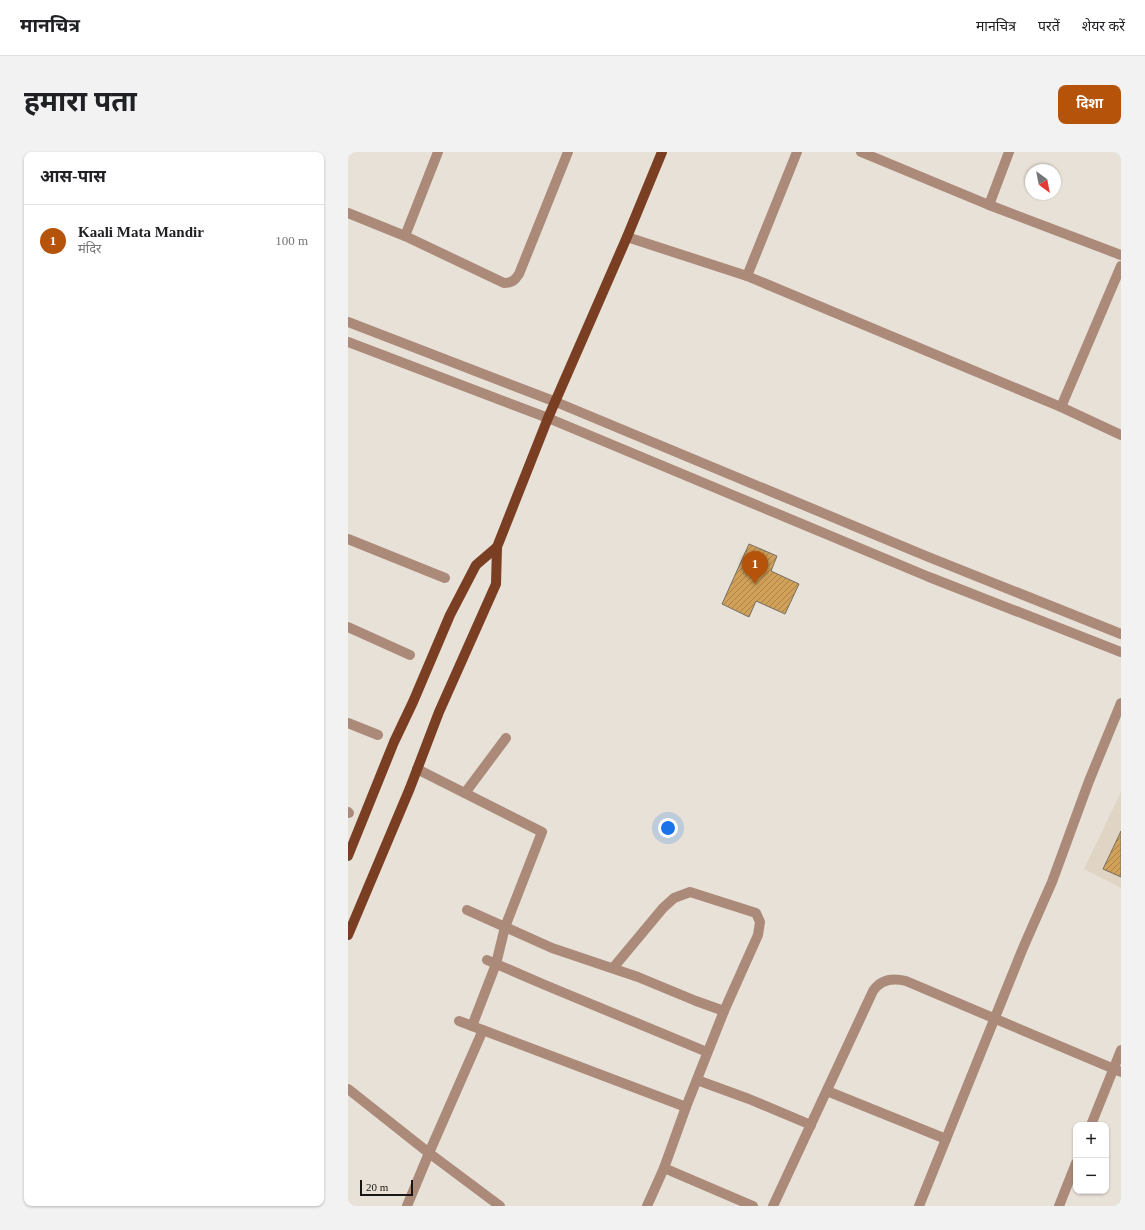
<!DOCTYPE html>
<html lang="hi">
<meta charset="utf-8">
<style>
body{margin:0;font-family:"Times New Roman","Noto Sans Devanagari",serif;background:#f2f2f2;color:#202124}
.controls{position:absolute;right:12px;bottom:12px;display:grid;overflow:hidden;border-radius:8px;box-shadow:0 1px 3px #0004}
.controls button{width:36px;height:36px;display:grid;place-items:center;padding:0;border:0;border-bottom:1px solid #e0e0e0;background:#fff;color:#202124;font:20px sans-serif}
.compass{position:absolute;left:677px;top:12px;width:36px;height:36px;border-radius:50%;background:#fff;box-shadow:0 1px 3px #0004;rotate:148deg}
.scale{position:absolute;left:12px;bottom:10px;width:53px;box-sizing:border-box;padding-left:4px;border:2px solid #191713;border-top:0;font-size:11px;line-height:14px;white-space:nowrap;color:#191713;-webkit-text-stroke:3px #e8e1d7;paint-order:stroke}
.you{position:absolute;left:320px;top:676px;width:14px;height:14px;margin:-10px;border:3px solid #fff;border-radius:50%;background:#1a73e8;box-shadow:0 0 0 6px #1a73e833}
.badge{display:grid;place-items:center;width:26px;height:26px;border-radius:50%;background:#b45309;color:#fff;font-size:13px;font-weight:700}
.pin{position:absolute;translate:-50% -33px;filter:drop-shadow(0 1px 2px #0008)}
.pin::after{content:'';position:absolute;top:21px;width:14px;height:12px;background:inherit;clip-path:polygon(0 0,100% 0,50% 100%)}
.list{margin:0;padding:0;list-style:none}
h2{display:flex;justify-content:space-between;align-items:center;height:52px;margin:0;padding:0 16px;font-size:17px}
h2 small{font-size:13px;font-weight:400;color:#757577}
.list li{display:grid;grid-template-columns:26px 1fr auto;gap:12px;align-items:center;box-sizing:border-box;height:72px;padding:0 16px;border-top:1px solid #e0e0e0}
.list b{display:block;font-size:15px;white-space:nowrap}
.list p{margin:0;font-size:13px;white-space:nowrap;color:#757577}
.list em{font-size:13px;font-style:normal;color:#757577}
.map{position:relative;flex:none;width:773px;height:1054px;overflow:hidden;border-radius:8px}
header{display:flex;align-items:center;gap:24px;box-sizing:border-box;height:56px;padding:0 20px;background:#fff;border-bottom:1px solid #e0e0e0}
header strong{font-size:19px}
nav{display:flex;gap:22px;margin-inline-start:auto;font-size:14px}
.intro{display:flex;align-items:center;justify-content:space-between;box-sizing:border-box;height:96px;padding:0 24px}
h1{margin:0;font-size:28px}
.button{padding:10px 18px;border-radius:8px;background:#b45309;color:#fff;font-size:14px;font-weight:700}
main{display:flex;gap:24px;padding:0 24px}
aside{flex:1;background:#fff;border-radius:8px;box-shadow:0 1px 3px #0004}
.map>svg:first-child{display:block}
</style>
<header>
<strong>मानचित्र</strong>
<nav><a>मानचित्र</a><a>परतें</a><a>शेयर करें</a></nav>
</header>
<div class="intro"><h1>हमारा पता</h1><a class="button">दिशा</a></div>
<main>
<aside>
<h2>आस-पास<small></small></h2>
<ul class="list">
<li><span class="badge">1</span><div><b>Kaali Mata Mandir</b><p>मंदिर</p></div><em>100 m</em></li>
</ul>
</aside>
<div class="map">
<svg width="773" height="1054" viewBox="0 0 773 1054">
<defs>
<pattern id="building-hatch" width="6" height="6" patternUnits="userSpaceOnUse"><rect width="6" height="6" fill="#d1a159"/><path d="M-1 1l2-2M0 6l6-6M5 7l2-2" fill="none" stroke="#a98248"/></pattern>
</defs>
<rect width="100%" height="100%" fill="#e8e1d7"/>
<path fill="#e0d5c5" d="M773 640V736L736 717Z"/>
<g fill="url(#building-hatch)" stroke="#756e66">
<path d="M401 392 429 404 423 419 451 432 437 462 408 449 401 465 374 452Z"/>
<path d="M773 679V725L755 717Z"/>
</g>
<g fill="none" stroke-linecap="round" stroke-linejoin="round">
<g stroke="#ac8a7a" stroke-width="10">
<path d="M513 0 641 53 773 103"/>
<path d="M641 53 661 0"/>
<path d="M0 61 57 84 156 131C164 131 167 128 171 122L220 0"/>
<path d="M57 84 90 0"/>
<path d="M279 85 399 124 713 255 773 283"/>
<path d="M399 124 449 0"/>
<path d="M0 170 208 250 578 404 773 482"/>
<path d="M0 190 200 266 581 425 773 500"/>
<path d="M713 255 773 114"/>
<path d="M0 387 97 426"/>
<path d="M0 475 62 503"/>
<path d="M0 571 30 583"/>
<path d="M69 617 194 680 157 775 148 812 124 874"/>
<path d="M117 641 158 586"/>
<path d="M0 660 1 661"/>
<path d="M119 758 204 796 290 825 348 849 376 859"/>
<path d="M139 808 197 833 359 900"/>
<path d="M265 816 315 756 326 746 342 740 408 761 412 770 410 783 376 859 338 955 316 1016 299 1054"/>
<path d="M111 869 338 955"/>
<path d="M349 928 401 947 463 973"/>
<path d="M0 937 81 1001 152 1054"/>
<path d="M479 939 598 987"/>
<path d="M743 973 773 898"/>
<path d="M316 1016 405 1054"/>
<path d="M59 1054 81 1001 135 878"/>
<path d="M425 1054 525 839C533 827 546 826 558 829L773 920"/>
<path d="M571 1054 675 796 704 730 741 629 773 551"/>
<path d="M711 1054 728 1011"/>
</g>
<g stroke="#7a3f23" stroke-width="10">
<path d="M0 704 46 590 65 550 102 463 128 413 149 395"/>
<path d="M0 783 62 636 91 560 148 432 149 395 200 266 279 85 314 0"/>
</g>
</g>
</svg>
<div class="controls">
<button>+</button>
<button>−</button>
</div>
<svg class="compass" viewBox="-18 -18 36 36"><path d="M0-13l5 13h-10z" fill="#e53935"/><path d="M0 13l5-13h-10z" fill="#757577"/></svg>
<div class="scale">20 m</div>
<div class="you"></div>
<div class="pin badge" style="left:407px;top:432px">1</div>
</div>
</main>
